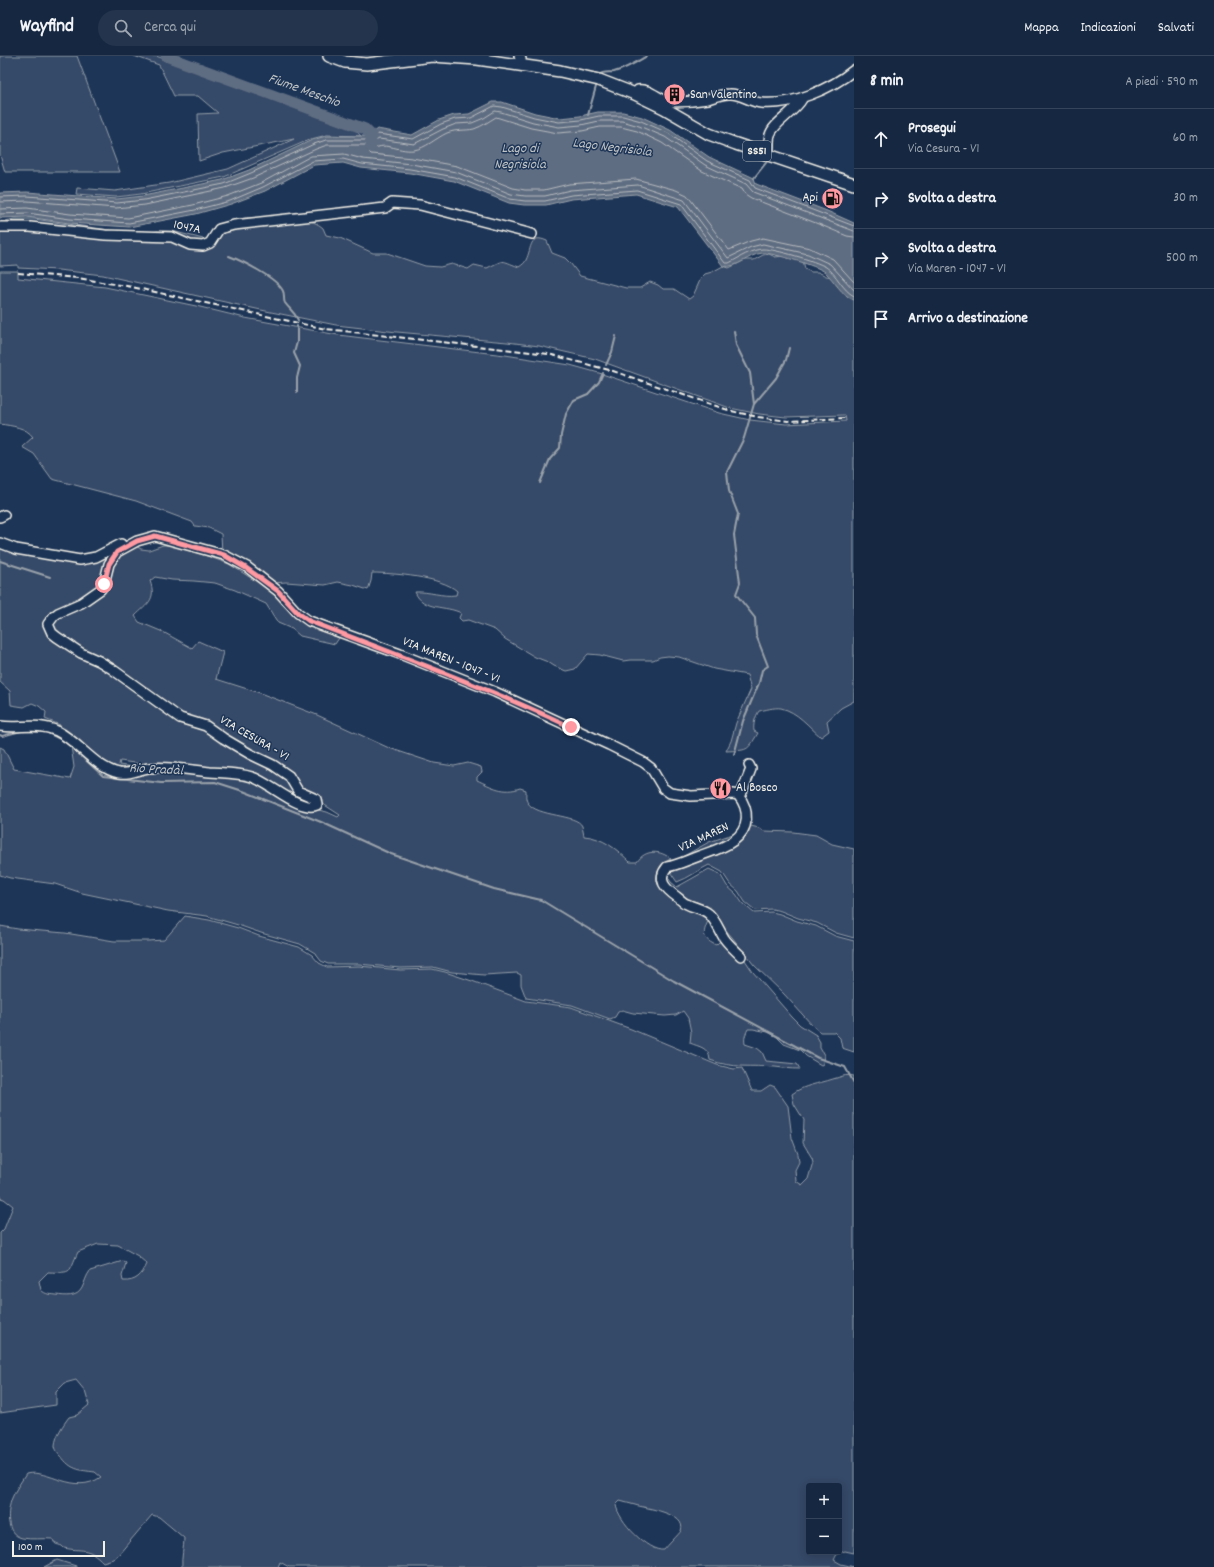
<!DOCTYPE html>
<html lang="it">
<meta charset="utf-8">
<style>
body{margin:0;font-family:Dekko,sans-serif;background:#23344c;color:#f1f3f6}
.controls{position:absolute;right:12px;bottom:12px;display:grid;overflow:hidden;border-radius:4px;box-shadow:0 2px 10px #0003}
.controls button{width:36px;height:36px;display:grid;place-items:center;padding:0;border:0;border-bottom:1px solid #35445a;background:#162841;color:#f1f3f6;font:20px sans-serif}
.scale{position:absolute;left:12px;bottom:10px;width:93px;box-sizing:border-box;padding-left:4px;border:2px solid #f4f1e8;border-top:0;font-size:11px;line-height:14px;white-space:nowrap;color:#f4f1e8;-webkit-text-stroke:3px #1d3557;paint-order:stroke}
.stop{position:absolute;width:12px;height:12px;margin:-9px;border:3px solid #ff9aa2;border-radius:50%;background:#fff}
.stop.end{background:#ff9aa2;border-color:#fff;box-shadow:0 1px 4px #0008}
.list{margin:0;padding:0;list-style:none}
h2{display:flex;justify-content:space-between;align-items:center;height:52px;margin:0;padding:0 16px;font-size:17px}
h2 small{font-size:13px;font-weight:400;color:#9ea6b1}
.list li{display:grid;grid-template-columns:26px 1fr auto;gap:12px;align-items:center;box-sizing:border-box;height:60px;padding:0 16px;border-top:1px solid #35445a}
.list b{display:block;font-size:15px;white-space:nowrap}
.list p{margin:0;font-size:13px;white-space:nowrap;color:#9ea6b1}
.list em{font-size:13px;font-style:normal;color:#9ea6b1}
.icon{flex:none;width:22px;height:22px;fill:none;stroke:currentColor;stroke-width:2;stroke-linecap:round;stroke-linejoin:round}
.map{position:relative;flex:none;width:854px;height:1511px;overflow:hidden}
header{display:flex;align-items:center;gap:24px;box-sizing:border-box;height:56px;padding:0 20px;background:#162841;border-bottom:1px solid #35445a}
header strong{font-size:19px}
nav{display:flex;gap:22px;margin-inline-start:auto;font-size:14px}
.search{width:280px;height:36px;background:#23344c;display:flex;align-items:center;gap:10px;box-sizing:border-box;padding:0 14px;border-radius:22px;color:#9ea6b1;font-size:15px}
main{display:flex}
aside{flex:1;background:#162841}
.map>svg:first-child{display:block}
</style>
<header>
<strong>Wayfind</strong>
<div class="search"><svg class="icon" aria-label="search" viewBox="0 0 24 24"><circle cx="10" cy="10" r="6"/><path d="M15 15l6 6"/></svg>Cerca qui</div>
<nav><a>Mappa</a><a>Indicazioni</a><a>Salvati</a></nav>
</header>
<main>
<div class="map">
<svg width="854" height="1511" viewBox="0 0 854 1511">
<rect width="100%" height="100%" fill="#1d3557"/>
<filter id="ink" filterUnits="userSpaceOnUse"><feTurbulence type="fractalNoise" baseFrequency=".025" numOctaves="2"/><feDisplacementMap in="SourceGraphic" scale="8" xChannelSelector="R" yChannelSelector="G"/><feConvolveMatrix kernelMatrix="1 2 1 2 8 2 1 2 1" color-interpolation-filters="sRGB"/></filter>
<g filter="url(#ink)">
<g fill="#354a67" stroke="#949ea8" fill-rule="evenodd">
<path d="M0 0H77L120 116H5L0 99Z"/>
<path d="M134 0H156L354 72 361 80 327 79 311 83 224 121 141 138 116 141 76 138 77 132 115 135 169 127 228 113 294 83 223 97 199 105 198 58 218 57 198 40H174L159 9Z"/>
<path d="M278 161 281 166V169C294 162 312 162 323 172L326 179 340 182 373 197H387L425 210 440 211 452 208 468 213 474 209 487 212C506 203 500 204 519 211 522 209 525 207 526 204 532 192 529 177 547 185L552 197 565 202 571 208 580 220 626 232H640L650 226 658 229 663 233H674L689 243 693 240 701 222 705 218 712 216 723 210 729 212 745 204H754L763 199 769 198 775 201 785 200 803 204 805 213 811 216H818L826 220 833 221 854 239V645L841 652 827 665 829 675 821 681C808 670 798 656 781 652 774 651 765 654 759 655 755 661 753 669 754 675L758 677C747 696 748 694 726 695L731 685 736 667 751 633 747 619 714 613 679 601 668 600 660 601 653 604H630L623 605 600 599 588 598 575 613 566 615 554 610 548 606 535 601 505 583 495 574 468 564 462 565 459 562 461 557C446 549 423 555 415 536 429 535 442 541 456 539L457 535C442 521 393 517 372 517L371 525 368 534 353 529 338 526 325 529 286 526 273 527 222 497 221 478 209 472 195 470 192 466 136 445 52 423 34 398 22 391 33 381C26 371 12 370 0 368V215H18V222L105 231 196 250 245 262 338 279 505 299 570 309 599 317 719 357 750 364 786 368 846 365 845 359 786 361 759 358 730 352 595 303 539 290 507 286 397 276 336 269 261 254 103 219 58 214 18 212V209L0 210V171L5 165 14 163H34L116 175 147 177 157 175H172L207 184 234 164 245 162Z"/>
<path d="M0 485 82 504 127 485 102 527 45 569 200 671 271 711 315 745 305 747 268 726 120 705 119 709 139 712 130 714 112 711 59 673 60 669 45 663 46 656 39 650 32 647 24 651 11 649 10 635 0 626Z"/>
<path d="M134 489 141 493 149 494 163 489H177L229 508 268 533 303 567 339 582 335 588 300 580 292 573 278 567 266 548 235 534 215 527 194 525 172 524 155 521 150 525C157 544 147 548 135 560L139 566 163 576 192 592 198 585 223 596 216 623 260 637 317 659 389 692 434 707 454 710 468 707 481 711 482 716 477 721V724C492 731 504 738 520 732L526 734C526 739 525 743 528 747 537 761 577 758 582 770 583 773 583 777 584 780 602 781 618 794 630 806H637C645 793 661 794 671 803 660 807 662 815 662 826L710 861C704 874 699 882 716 889L719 886H724L739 895 753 916 792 961 800 969 816 979 820 986V992L824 999 823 1008 821 1009 806 1000 800 994 784 988 777 981 768 976 753 973H748C745 979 744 982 745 988L757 992 762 996 766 1005 797 1008 800 1013C791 1013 783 1012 775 1011 750 1009 734 1013 710 1004 709 991 699 991 690 987L691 976 688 962 683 955 676 959 665 960 633 957 622 954 618 956 615 961 610 963 572 949 526 942 521 929V919L517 917 484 919 452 916 433 911 400 912 359 908H328L321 905 315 897 300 888 261 877 238 869 207 860 168 855 82 837 55 828 10 822 0 819V691L4 693 14 713 70 723 74 711 71 690 107 714H158L195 719 247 723 314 753 327 756 338 761 340 759 303 735 291 719 183 658 164 644 54 575 52 566 102 535 113 504Z"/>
<path d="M747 769 759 772 764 775 793 776 816 779 832 788 854 793V882L836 877 817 867 798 862 781 855 772 853 755 854 745 846 738 835 730 828 722 816 709 809C698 814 689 822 677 826L666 810 709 786 736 777Z"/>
<path d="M709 813 720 818 727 830 736 838 743 848 754 857 772 856 780 858 797 865 816 870 835 880 854 885V996L842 992 840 982 834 976H820L812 969 784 938 754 909 732 881 705 851 697 846 687 843 667 828 665 817 671 826 677 831Z"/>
<path d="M185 860 209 864 238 872 259 880 299 891 312 899 319 907 327 911 359 910 400 914 432 913 445 916 472 925 526 945 571 951 631 973 717 1009 734 1013 742 1012 752 1035H761L770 1029 775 1031 788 1050 792 1082 798 1098 799 1106 795 1114 796 1125 802 1129 808 1123 813 1106 812 1102 803 1087 804 1064 794 1048 792 1038C804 1029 818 1028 833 1023 841 1021 845 1018 854 1020V1497L845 1495 837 1498 834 1504 841 1508 854 1511H289L280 1506 278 1511H223L221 1510 220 1511H182C181 1501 184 1492 184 1482L159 1461 152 1459 119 1498 113 1503 103 1506C88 1490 82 1496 64 1492L62 1490C57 1488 54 1489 53 1483 43 1482 32 1484 22 1482 5 1478 7 1455 12 1442 15 1434 21 1426 26 1418 48 1412 74 1440 101 1421L95 1416C79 1414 71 1414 61 1400 58 1397 55 1393 55 1389 56 1379 63 1369 69 1361L77 1359 89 1349 85 1335 76 1324 65 1327 56 1336V1349L0 1357V1177L4 1173 13 1150 4 1143 0 1142V870L18 873 65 877 114 885H148L164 884ZM98 1188 118 1189 138 1200 147 1208C142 1219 136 1226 123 1225L122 1220 126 1207 123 1205 90 1215C86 1220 85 1226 82 1232 77 1242 65 1240 56 1239 50 1238 46 1239 41 1234L39 1225 48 1216C74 1217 68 1217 78 1196ZM809 1430H839V1496H809ZM620 1445C625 1446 630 1448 635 1449 644 1452 688 1457 681 1475 679 1478 667 1490 664 1494 647 1496 618 1464 616 1449Z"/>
<path d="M57 1504 76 1510V1511H44Z"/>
</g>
<path fill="#5e6d82" stroke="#9aa2ab" d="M493 46H502L535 57 560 62 580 60 598 56H623L642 61 670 74 709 101 754 122 756 128 827 155 854 167V244C841 239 835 225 825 216 818 210 773 197 763 197 748 198 738 213 723 210L678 151 636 138 571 143 546 149H524L509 147 454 125 410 117 361 112 343 107 314 109 265 135 231 148 196 158 129 171 69 167 27 161 0 162V137L27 136 117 143 143 140 222 124 249 114 312 84 326 80H368L377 73 412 79 439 64 454 59 469 58Z"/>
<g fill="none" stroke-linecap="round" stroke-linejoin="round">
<g stroke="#b8bcbf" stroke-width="1">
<path d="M0 141 27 140 117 147 144 144 224 128 251 117 314 88 326 84H368L378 78 413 83 441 68 455 63 471 62 494 50 502 51 534 61 559 66 581 64 599 60H623L641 65 668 77 707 105 750 124 755 132 854 170"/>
<path d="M0 146 27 145 116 152 145 149 225 132 253 122 316 93 327 89H368L379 83 414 88 443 73 456 68 472 67 484 62 495 55 501 56 533 66 559 71 581 69 599 65H622L639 70 665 81 705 109 746 128 753 136 854 175"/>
<path d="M0 153 27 152 70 158 128 162 193 149 228 140 261 127 311 100 344 98 363 103 411 108 456 116 511 138 525 140H545L570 134 638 129 684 144 728 202 751 191 763 188 808 198 830 208 854 234"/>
<path d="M0 158 27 157 70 163 129 167 195 154 230 145 263 131 313 105 343 103 362 108 410 113 455 121 510 143 525 145H545L571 139 637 134 681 148 725 207H729C739 202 752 193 763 193 775 193 816 205 826 211 837 218 842 234 854 240"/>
<path d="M854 181 847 180 821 169 751 142 745 138 742 133 702 115 662 87 637 75 621 71H600L582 75 558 77 531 72 496 61C489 65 483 70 474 73 465 75 457 73 447 77 436 82 426 92 414 94 396 96 385 83 369 96L371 98 412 102 457 110 513 132 525 134H544L569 128 636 123 676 134 687 139 729 194 751 185 763 182 810 192 833 203 854 226"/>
</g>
<g stroke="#9aa2ab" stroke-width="2">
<path d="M599 19C603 15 609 17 614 16 626 13 637 6 647 0"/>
<path d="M588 59 597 27"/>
<path d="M754 122 769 103"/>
<path d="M229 200C242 205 277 222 283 235 285 239 283 244 285 247 290 254 294 255 298 264"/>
<path d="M734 275 736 289 750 317 754 348"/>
<path d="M606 309 612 296 616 280"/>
<path d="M297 336V322L300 310 294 297 297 286V270"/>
<path d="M540 427 550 403 560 392 561 379 566 358 574 344 588 338 599 326 603 317"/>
<path d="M0 505 50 521"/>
<path d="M28 675 46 676 66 686 103 720 161 727 215 726 243 735 321 766 391 798 494 833 541 844 674 925 818 1002 845 1011 854 1027"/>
<path d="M0 679 2 680 21 675"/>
<path d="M734 699 743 665 759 627 762 614 768 610 756 579 755 562 736 538 740 527 734 479 738 458 729 435 727 416 744 382 754 348 776 322 786 304 789 292"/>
</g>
<path stroke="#5e6d82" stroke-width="11" d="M166 0 365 73 371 79V91"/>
<defs>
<g id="minor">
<path d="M519 0 521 3V9"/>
<path d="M635 38 638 34C651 32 659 45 671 46 683 46 696 45 708 43 714 41 722 38 729 38 740 37 750 46 761 47 791 50 831 33 854 14"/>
<path d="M768 98C770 92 768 85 770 79 773 67 795 56 802 43"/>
<path d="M0 171H30L105 179 172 181 190 189 203 190 210 187 219 173 234 169 385 152 392 147 420 149 532 178"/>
<path d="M0 461 4 459"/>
<path d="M0 487 16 493 80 504 96 501 121 488"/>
<path d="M0 670C19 673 38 666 57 675 79 686 95 712 119 717 130 719 139 713 149 712 169 710 190 714 210 716 223 717 239 717 252 721 269 726 301 757 317 749L316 743 298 735 289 720 273 709 250 698 223 682 206 670 180 662 112 613 99 605 81 597 57 581 52 577 48 568 54 560 58 557 81 547 101 533 104 528 109 508 117 496 137 485 155 480 224 499 247 511 278 535 298 557 309 565 400 598 495 636 609 689 643 706 651 712 663 732 670 737 691 740 734 738 738 739"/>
<path d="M738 739C750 754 750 773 733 785 724 792 710 796 699 800 688 804 678 809 667 811 656 824 666 833 677 841 680 843 683 847 687 848 694 852 702 852 709 858 716 865 719 874 724 882 728 888 735 894 741 900"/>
<path d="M738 739 742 736 751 713 749 709"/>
</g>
<path id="major" d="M329 0 345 6 367 8 432 0 477 3 560 15 599 24 635 38 664 52 709 78 736 88 854 128"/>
</defs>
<use href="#minor" stroke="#f4f1e8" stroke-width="12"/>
<use href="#major" stroke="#f4f1e8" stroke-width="14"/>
<use href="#minor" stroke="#1d3557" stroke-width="9"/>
<use href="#major" stroke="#1d3557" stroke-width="11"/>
<path stroke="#f4f1e8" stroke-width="2" stroke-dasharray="6 3" stroke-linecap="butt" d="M18 217 78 222 132 231 326 273 548 298 613 315 731 355 758 361 788 365 845 362"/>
</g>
</g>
<g fill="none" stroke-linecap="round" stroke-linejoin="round" filter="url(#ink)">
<path stroke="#ff9aa2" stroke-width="5" d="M104 528 109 508 117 496 137 485 155 480 224 499 246 512 278 535 298 557 309 565C397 599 486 631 571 671"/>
</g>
<defs>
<symbol id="building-disc" viewBox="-11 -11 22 22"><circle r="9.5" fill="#ff9aa2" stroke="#1d3557"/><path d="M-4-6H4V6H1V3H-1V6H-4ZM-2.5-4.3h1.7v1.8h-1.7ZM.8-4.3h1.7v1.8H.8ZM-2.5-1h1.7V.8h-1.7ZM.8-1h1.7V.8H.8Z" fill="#111"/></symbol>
<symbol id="fuel-disc" viewBox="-11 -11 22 22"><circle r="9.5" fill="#ff9aa2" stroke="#1d3557"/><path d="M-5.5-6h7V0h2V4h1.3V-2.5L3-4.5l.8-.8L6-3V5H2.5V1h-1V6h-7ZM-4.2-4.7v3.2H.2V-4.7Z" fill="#111"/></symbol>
<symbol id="restaurant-disc" viewBox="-11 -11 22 22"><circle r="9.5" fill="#ff9aa2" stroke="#1d3557"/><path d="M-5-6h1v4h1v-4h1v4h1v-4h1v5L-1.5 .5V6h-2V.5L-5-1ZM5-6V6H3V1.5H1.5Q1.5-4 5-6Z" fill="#111"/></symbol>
</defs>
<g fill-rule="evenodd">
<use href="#building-disc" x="662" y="26" width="25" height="25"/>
<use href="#fuel-disc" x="820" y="130" width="25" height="25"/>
<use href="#restaurant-disc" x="708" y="720" width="25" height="25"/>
</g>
<g text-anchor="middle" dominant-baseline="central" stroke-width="3" stroke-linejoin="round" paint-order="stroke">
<rect fill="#1d3557" stroke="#b4b9bc" stroke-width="1" x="743" y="85" width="28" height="20" rx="3"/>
<g font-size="12" font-weight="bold" fill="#f4f1e8">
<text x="757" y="95">SS51</text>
</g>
<g font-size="13" fill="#f4f1e8" stroke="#1d3557" text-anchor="start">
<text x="690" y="39">San Valentino</text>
<text x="818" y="142" text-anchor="end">Api</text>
<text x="736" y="732">Al Bosco</text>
</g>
<g font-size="13" fill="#f4f1e8" stroke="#1d3557">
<text transform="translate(187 172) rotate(12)">1047A</text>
<text transform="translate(451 605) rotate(22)">VIA MAREN - 1047 - V1</text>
<text transform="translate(254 683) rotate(30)">VIA CESURA - V1</text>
<text transform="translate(704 782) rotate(-25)">VIA MAREN</text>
</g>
<g font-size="14" font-style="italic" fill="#c0c3c4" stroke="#1d3557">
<text transform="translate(304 35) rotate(20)">Fiume Meschio</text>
<text transform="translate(612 92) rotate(7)">Lago Negrisiola</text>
<text x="520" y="93">Lago di<tspan x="520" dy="16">Negrisiola</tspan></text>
<text transform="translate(156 714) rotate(3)">Rio Pradàl</text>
</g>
</g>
</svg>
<div class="controls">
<button>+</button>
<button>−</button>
</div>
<div class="scale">100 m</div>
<div class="stop" style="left:104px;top:528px"></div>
<div class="stop end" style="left:571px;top:671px"></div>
</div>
<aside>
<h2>8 min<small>A piedi · 590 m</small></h2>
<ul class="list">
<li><svg class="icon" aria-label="ahead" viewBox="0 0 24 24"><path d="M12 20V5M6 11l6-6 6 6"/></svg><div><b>Prosegui</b><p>Via Cesura - V1</p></div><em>60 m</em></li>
<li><svg class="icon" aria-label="right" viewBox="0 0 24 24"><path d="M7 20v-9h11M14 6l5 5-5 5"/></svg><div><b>Svolta a destra</b></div><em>30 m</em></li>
<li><svg class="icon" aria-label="right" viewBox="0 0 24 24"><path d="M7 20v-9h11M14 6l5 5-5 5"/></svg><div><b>Svolta a destra</b><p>Via Maren - 1047 - V1</p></div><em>500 m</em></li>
<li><svg class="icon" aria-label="arrive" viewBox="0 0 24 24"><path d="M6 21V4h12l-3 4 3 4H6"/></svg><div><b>Arrivo a destinazione</b></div></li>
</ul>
</aside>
</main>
